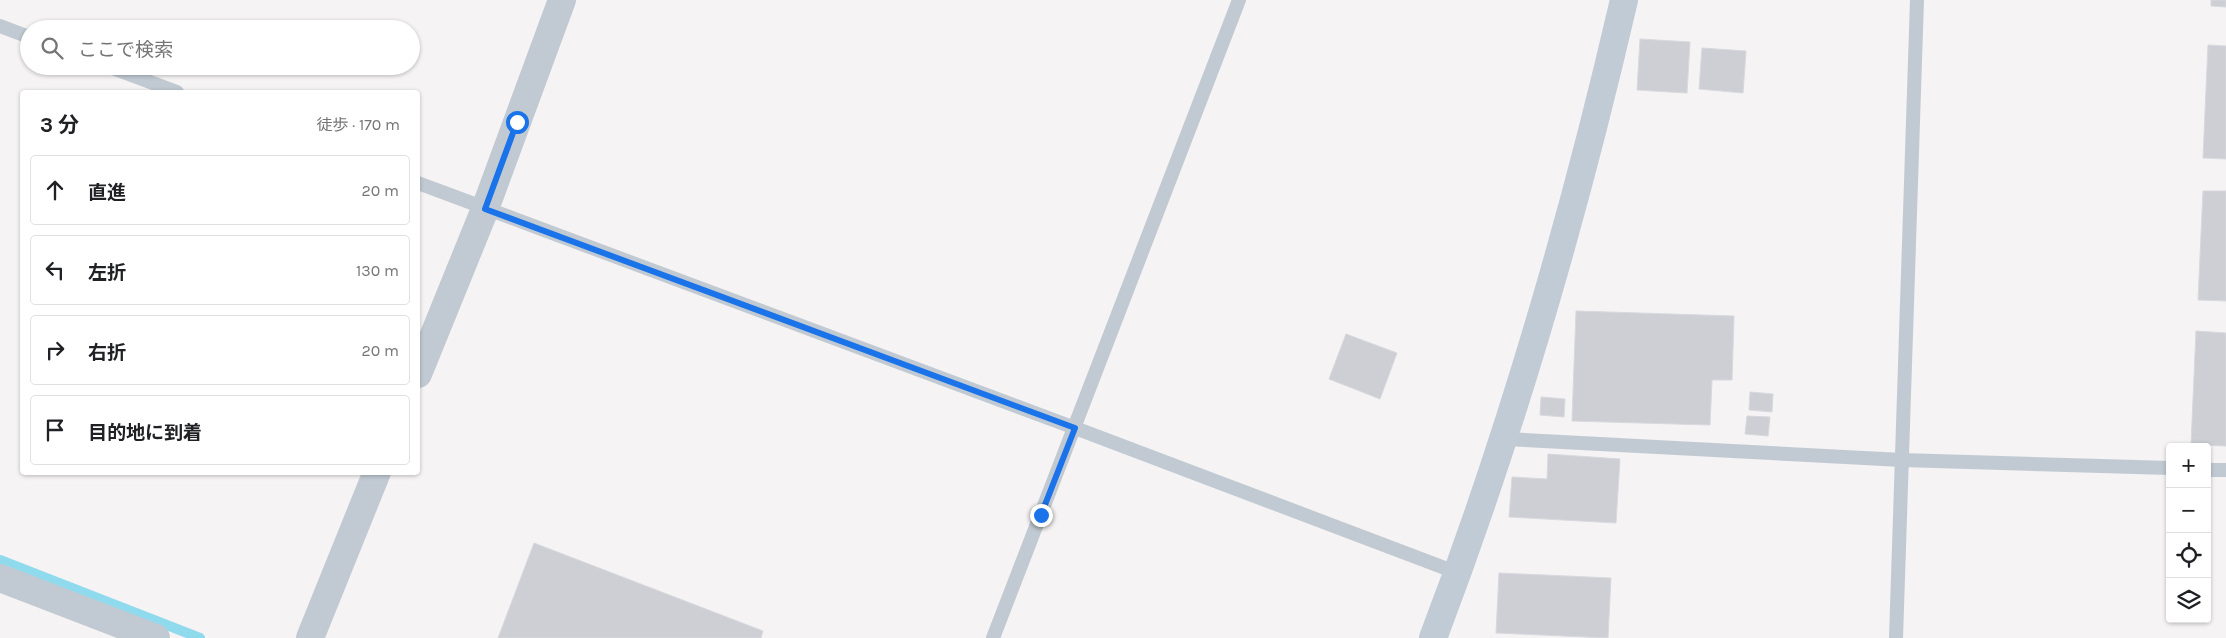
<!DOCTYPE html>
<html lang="ja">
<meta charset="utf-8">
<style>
body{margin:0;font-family:Karla,"Noto Sans JP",sans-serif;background:#f2f2f2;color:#202124}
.controls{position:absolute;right:15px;bottom:15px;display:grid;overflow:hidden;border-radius:5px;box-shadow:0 1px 4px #0004}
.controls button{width:45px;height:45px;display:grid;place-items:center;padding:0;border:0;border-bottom:1px solid #e0e0e0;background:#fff;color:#202124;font:25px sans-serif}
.stop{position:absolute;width:15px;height:15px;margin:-11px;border:4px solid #1a73e8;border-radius:50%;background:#fff}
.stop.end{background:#1a73e8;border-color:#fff;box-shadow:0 1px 5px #0008}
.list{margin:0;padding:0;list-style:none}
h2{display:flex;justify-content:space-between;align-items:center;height:65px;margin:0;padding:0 20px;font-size:21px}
h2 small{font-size:16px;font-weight:400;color:#757577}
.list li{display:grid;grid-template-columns:32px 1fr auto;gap:15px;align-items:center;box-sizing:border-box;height:70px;margin:0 10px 10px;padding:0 10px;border:1px solid #e0e0e0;border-radius:5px}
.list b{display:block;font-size:19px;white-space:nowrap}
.list em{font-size:16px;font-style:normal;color:#757577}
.icon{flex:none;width:28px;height:28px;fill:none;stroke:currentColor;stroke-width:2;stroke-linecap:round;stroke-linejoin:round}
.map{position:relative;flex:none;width:2226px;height:638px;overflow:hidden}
.search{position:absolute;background:#fff;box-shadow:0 1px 4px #0004;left:20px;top:20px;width:400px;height:55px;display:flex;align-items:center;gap:12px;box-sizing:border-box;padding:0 18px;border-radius:28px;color:#757577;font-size:19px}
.panel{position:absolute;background:#fff;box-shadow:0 1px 4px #0004;left:20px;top:90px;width:400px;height:385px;border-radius:5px}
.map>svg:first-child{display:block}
</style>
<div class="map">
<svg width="2226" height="638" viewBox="0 0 2226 638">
<rect width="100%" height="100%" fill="#f5f3f3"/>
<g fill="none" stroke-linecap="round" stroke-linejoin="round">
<path stroke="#90daee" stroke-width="10" d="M0 560 200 638"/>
</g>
<g fill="#cdcfd5" stroke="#d7d9de">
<path d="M2211 0H2226V7L2211 6Z"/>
<path d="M1640 39 1690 42 1687 93 1637 90Z"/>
<path d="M2208 45 2226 46V159L2203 158Z"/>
<path d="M1702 48 1746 51 1743 93 1699 89Z"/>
<path d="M2203 191H2226V301L2198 300Z"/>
<path d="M1576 311 1734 316 1732 380H1712L1710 425 1572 421Z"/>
<path d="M2196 331 2226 333V446L2191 445Z"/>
<path d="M1346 334 1397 353 1380 399 1329 379Z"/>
<path d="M1750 392 1773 394 1772 412 1749 410Z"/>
<path d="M1541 397 1565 399 1564 417 1540 415Z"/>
<path d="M1747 416 1770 417 1768 436 1745 434Z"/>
<path d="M1548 454 1620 459 1616 523 1509 517 1512 477 1547 479Z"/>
<path d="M534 543 763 631 761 638H498Z"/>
<path d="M1499 573 1611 578 1608 638 1496 633Z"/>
</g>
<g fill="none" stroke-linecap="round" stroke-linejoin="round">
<g stroke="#c1cad2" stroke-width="14">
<path d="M0 26 29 37"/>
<path d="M107 66 177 92"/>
<path d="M418 183 1075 428 1458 573"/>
<path d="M1505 439 1902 460 2170 468"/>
<path d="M2207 470H2226"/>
<path d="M993 638 1239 0"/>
<path d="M1896 638 1917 0"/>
</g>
<g stroke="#c1cad2" stroke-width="28">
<path d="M418 374 485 209 562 0"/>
<path d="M0 578 156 638"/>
<path d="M310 638 377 472"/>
</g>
<path stroke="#c1cbd6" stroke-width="28" d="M1433 638C1512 431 1574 216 1624 0"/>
</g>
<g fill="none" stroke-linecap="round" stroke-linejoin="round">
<path stroke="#1a73e8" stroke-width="6" d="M517 122 485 209 1075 428 1041 515"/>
</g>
</svg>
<div class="controls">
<button>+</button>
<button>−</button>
<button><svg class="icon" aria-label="locate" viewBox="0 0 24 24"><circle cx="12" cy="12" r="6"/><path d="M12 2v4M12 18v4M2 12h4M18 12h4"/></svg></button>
<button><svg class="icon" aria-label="layers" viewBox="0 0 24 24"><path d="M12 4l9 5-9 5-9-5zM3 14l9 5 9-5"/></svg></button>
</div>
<div class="stop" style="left:517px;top:122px"></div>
<div class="stop end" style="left:1041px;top:515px"></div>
<div class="search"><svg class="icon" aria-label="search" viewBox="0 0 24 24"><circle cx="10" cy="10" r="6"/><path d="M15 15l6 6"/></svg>ここで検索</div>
<section class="panel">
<h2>3 分<small>徒歩 · 170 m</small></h2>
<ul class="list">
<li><svg class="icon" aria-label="ahead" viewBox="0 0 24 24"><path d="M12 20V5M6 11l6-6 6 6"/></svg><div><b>直進</b></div><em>20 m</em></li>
<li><svg class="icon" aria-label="left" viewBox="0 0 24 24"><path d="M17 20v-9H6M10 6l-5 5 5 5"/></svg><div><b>左折</b></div><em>130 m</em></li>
<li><svg class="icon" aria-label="right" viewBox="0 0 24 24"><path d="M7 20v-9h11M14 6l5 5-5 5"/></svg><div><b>右折</b></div><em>20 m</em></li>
<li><svg class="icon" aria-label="arrive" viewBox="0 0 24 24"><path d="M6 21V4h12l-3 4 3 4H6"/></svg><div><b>目的地に到着</b></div></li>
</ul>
</section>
</div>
